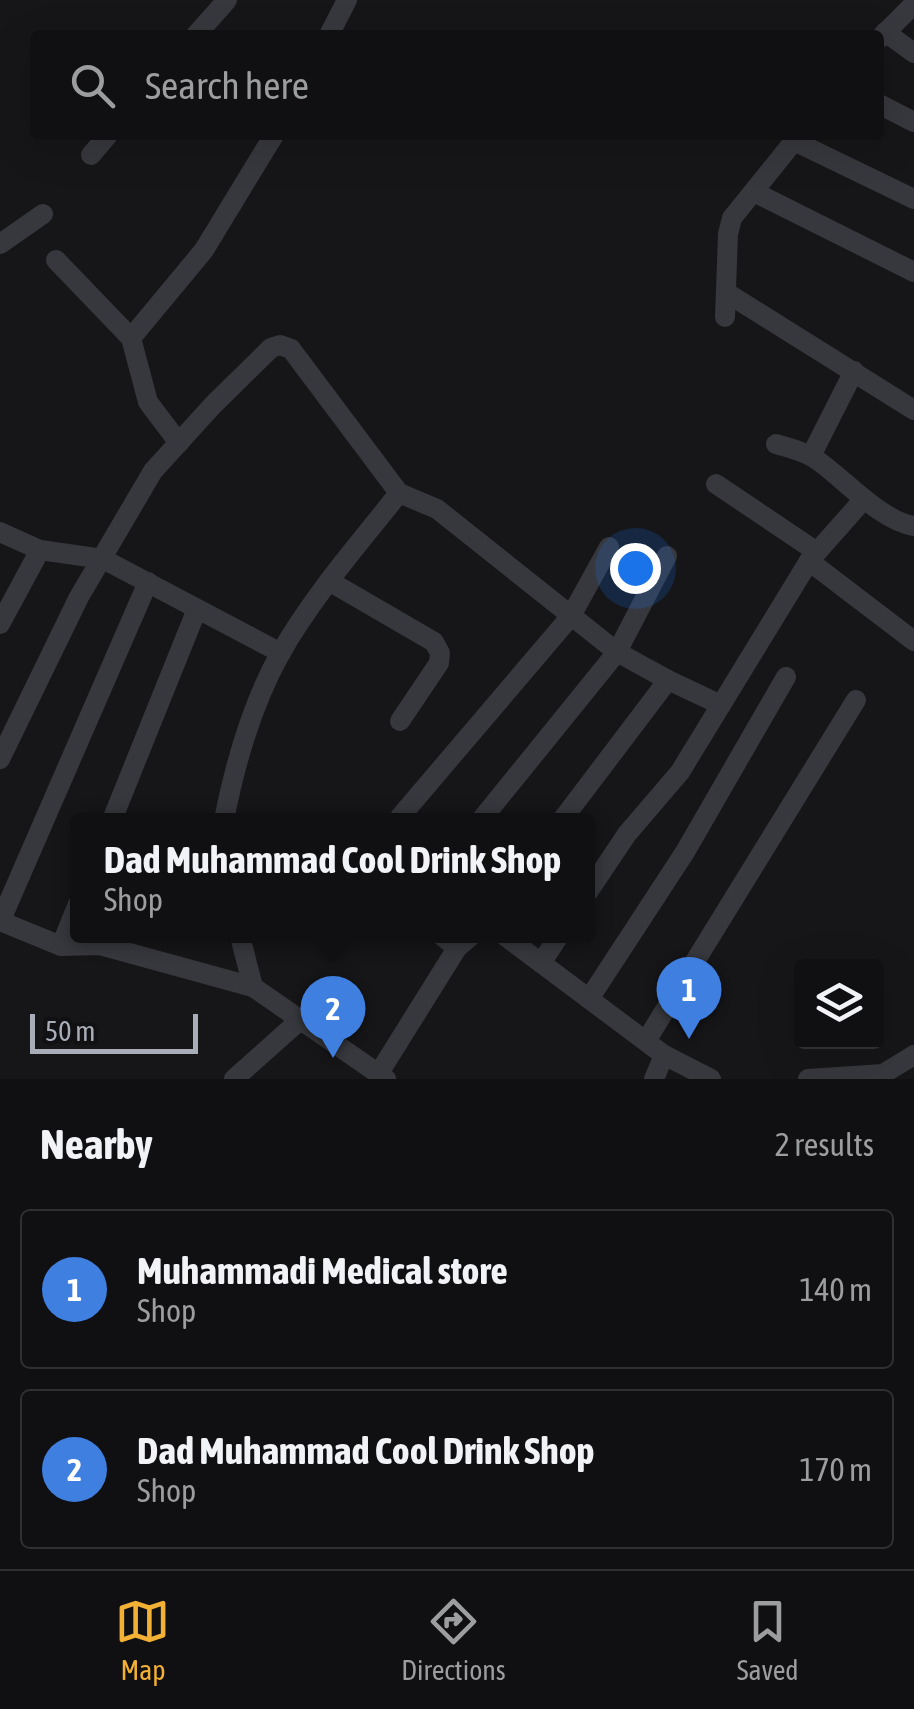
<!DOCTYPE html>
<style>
body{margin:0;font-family:"Asap Condensed",sans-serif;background:#1e1e20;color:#f1f3f6}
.controls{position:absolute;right:30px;bottom:30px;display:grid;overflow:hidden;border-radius:10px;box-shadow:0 10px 40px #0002}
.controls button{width:90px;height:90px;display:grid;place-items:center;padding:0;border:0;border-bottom:2px solid #303032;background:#101012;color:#f1f3f6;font:50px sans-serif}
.scale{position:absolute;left:30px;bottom:25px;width:168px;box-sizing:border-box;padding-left:10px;border:5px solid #a8adb8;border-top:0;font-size:28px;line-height:35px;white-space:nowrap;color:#a8adb8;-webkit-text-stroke:8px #111113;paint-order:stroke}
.you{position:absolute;left:635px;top:568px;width:35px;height:35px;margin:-25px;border:8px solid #fff;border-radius:50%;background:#1a73e8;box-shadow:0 0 0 15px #1a73e833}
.badge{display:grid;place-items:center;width:65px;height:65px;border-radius:50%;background:#f2b134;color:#fff;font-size:32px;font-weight:700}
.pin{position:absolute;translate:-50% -82px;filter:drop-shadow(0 2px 5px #0008)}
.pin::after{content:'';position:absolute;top:52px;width:35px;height:30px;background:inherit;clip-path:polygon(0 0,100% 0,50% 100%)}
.popup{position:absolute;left:70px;top:813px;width:525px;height:130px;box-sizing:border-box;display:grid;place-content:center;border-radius:10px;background:#101012;filter:drop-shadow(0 2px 8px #0005);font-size:32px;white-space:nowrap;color:#9c9d9f}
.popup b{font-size:38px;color:#f1f3f6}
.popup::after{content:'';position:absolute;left:50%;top:100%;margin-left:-20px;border:20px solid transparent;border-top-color:#101012}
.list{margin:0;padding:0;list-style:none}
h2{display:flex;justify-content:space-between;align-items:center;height:130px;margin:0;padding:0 40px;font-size:42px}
h2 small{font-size:32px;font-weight:400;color:#9c9d9f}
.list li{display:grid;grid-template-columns:65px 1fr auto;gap:30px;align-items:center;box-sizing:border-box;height:160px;margin:0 20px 20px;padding:0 20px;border:2px solid #303032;border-radius:10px}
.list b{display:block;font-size:38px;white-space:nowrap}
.list p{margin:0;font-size:32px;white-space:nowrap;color:#9c9d9f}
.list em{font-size:32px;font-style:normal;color:#9c9d9f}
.icon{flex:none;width:55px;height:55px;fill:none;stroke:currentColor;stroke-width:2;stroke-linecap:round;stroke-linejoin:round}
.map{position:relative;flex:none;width:914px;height:1079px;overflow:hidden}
.search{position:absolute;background:#101012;box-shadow:0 10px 40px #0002;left:30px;right:30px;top:30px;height:110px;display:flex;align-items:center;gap:25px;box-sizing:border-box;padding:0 35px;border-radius:10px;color:#9c9d9f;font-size:38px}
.sheet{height:490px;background:#101012}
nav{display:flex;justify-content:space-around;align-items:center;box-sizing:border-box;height:140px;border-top:2px solid #303032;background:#101012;font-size:28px;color:#9c9d9f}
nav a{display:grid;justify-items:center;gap:5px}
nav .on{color:#f2b134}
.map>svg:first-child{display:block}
</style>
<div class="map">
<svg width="914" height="1079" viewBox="0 0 914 1079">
<rect width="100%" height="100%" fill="#161618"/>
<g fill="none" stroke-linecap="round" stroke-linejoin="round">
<g stroke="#37383d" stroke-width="20">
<path d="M885 32 914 53"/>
<path d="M196 35 227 0"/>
<path d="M329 35 347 0"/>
<path d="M879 39 914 4"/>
<path d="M879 104 914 122"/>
<path d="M794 141 914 199"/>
<path d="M91 155 108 135"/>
<path d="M754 192 914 272"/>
<path d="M0 244 43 214"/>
<path d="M56 260 131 338 148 402 179 443"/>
<path d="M727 293 914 410"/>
<path d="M725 317 728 234 732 218 799 135"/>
<path d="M131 338 204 250 274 135"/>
<path d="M776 444C789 448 804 451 814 458 843 477 880 521 914 526"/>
<path d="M811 456 854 371"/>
<path d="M716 484 817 552"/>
<path d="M0 532 40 550 103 559 281 653"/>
<path d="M809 561 914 641"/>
<path d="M329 581 434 642 440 653 439 663 400 721"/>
<path d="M0 624 40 550"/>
<path d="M0 759 79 597 153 471 213 405 271 348 280 345 291 349 399 493 437 509 617 652 668 680 721 705"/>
<path d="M400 817 571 616 609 547"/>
<path d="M112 820 197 609"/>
<path d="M224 820C235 764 252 704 280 654 313 596 358 545 399 493"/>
<path d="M481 820 617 652 667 556"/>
<path d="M562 820 668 680"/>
<path d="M588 892 627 834 680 772 809 561 864 499"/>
<path d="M0 921 61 946 100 945 253 987 386 1079"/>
<path d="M0 922 148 582"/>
<path d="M240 936 253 987"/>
<path d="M442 936 457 948"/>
<path d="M505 936 664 1055"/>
<path d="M61 946 78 904"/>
<path d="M541 963 559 936"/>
<path d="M589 999 685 852 786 677"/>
<path d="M646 1041 856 700"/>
<path d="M379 1073 457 948 471 936"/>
<path d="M234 1079 300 1020"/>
<path d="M654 1079 664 1055 711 1079"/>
<path d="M808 1079 883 1074 914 1055"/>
</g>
</g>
</svg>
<div class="controls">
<button><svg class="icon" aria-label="layers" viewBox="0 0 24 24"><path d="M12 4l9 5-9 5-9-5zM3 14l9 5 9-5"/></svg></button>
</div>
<div class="scale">50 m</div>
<div class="you"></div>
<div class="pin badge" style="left:689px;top:1039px;background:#3f7fe0">1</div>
<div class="pin badge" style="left:333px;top:1058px;background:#3f7fe0">2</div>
<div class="popup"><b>Dad Muhammad Cool Drink Shop</b>Shop</div>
<div class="search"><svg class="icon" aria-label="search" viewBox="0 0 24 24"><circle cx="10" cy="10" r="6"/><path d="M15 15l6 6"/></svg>Search here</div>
</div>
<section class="sheet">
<h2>Nearby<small>2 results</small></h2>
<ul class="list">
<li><span class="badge" style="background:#3f7fe0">1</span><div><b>Muhammadi Medical store</b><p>Shop</p></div><em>140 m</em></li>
<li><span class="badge" style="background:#3f7fe0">2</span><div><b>Dad Muhammad Cool Drink Shop</b><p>Shop</p></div><em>170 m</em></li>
</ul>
</section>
<nav>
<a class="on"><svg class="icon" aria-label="map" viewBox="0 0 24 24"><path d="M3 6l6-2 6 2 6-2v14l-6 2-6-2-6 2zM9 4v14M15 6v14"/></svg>Map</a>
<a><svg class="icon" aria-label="directions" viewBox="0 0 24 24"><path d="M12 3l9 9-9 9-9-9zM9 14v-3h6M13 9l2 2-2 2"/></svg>Directions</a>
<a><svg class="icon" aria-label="saved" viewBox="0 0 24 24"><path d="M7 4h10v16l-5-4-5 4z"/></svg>Saved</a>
</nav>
